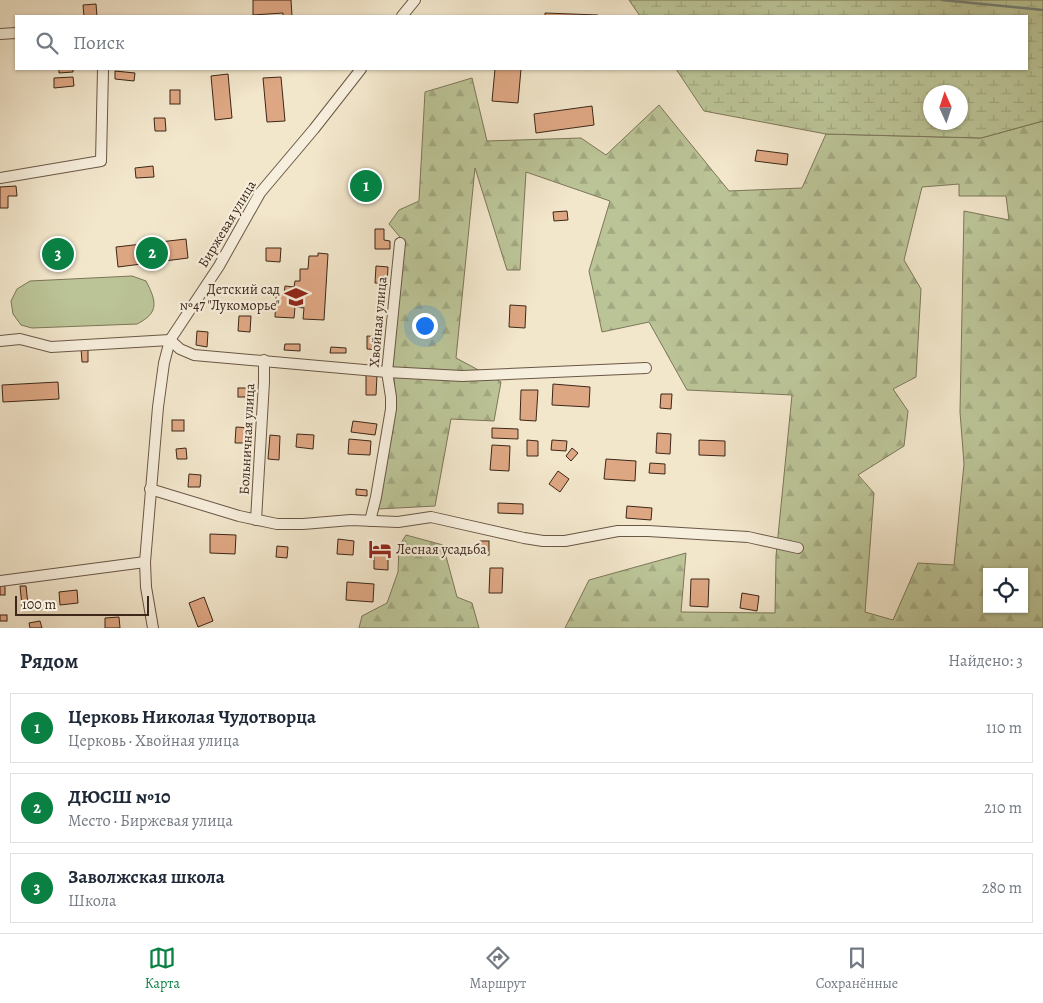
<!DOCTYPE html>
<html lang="ru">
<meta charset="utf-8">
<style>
body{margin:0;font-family:Alegreya,serif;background:#f2f2f3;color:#1f2937}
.controls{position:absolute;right:15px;bottom:15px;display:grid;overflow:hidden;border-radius:0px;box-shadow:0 1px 4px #0004}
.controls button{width:45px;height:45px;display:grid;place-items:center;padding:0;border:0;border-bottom:1px solid #e0e1e3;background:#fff;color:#1f2937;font:25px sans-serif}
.compass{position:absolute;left:923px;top:85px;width:45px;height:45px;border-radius:50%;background:#fff;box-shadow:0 1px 4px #0004;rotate:357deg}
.scale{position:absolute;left:15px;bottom:12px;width:134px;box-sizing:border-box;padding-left:5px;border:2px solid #3d2718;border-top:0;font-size:14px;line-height:18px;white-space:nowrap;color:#3d2718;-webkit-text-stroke:4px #f7efdd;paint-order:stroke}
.you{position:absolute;left:424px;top:325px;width:18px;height:18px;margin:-12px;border:4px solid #fff;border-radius:50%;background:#1a73e8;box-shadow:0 0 0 8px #1a73e833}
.badge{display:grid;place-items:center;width:32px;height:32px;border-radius:50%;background:#0b8043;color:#fff;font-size:16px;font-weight:700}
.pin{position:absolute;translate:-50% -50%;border:2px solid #fff;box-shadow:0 1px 5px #0006}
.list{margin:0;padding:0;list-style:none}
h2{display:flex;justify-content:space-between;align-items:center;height:65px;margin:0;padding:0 20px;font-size:21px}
h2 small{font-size:16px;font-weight:400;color:#747a83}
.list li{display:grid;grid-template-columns:32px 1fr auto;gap:15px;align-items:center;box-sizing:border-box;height:70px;margin:0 10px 10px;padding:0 10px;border:1px solid #e0e1e3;border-radius:0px}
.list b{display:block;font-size:19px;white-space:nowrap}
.list p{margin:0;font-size:16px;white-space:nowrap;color:#747a83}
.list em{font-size:16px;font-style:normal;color:#747a83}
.icon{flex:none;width:28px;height:28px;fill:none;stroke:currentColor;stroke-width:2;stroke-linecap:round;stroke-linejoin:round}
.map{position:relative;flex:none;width:1043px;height:628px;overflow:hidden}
.search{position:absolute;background:#fff;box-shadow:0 1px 4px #0004;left:15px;right:15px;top:15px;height:55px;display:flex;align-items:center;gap:12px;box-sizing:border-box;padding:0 18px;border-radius:0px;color:#747a83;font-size:19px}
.sheet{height:305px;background:#fff}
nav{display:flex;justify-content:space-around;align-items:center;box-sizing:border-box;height:70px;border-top:1px solid #e0e1e3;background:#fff;font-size:14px;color:#747a83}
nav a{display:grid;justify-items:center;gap:2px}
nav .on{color:#0b8043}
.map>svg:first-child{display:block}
</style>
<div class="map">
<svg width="1043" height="628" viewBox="0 0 1043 628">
<defs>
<pattern id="forest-firs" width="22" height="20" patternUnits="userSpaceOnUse" patternTransform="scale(1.25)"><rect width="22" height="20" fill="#bbc497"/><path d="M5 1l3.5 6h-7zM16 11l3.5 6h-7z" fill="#a2a881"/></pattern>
<pattern id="wetland-marsh" width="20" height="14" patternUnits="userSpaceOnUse" patternTransform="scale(1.25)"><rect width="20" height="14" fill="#bbc497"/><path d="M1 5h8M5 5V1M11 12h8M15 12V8" fill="none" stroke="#a2a881"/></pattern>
</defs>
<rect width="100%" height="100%" fill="#f2e6cb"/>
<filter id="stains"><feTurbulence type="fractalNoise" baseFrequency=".004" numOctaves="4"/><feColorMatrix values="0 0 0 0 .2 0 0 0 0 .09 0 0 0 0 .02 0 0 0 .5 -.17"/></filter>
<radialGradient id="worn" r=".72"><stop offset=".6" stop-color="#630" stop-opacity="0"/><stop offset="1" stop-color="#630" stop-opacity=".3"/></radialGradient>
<path fill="#bbc497" stroke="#7c7658" d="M132 276 146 281C157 302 159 313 137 324L32 328 21 325 13 314 11 301 17 289 30 281Z"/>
<g fill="url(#forest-firs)" stroke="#7c7658" fill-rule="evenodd">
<path d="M472 78 487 141 581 138 606 155 659 105 729 191 802 188 826 134 981 138 1043 121V628H565L589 580 686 553 681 612 775 613 776 556 792 395 687 390 649 322 602 332 589 271 610 201 526 172 520 270H507L475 168 456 358 501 382 494 421 451 419 435 506 378 509 396 408 392 355 405 243 389 224 399 210 419 201 425 92ZM959 184V196H1006L1009 220 964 211 960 412 964 464 954 565 918 563 893 620 865 612 874 493 858 475 904 446 908 411 893 389 916 377 921 289 904 260 922 187ZM987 572H1024V609H987Z"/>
<path d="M406 535 443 545 457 597 472 603 479 628H359L362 616 387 603 398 572 399 546Z"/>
</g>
<path fill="url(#wetland-marsh)" stroke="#7c7658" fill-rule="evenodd" d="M629 0H1043V121L981 138 826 134 704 111 676 69H1027V16H640ZM930 92H960V122H930Z"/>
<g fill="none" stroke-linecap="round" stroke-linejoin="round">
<path stroke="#758277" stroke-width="2.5" d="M942 0 1043 10"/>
</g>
<g fill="#dea783" stroke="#3d2718">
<path d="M253 0H291L292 16H283V13L253 15Z"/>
<path d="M96 4 97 16H84L83 5Z"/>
<path d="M545 13 598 15V16H545Z"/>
<path d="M59 69H73V72L59 73Z"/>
<path d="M495 69H521L518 103 492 101Z"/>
<path d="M115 71 135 73 134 81 115 79Z"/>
<path d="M228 74 232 118 215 120 211 76Z"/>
<path d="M73 77 74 86 54 88V78Z"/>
<path d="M281 77 285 121 267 122 263 78Z"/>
<rect x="170" y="90" width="10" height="14"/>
<path d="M592 106 594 125 536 133 534 114Z"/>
<path d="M154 118H165L166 131H155Z"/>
<path d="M757 150 788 154 787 165 755 161Z"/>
<path d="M153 166 154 177 136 178 135 168Z"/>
<path d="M352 180 377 181 381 187 377 192H352Z"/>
<path d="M16 186 17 196H8V208H0V187Z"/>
<path d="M567 211 568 220 554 221 553 212Z"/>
<path d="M375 229H384V240L390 241V249H375Z"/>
<path d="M186 239 188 258 118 267 116 247Z"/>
<path d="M266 248H281L280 262 266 261Z"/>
<path d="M318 253 328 254 324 320 303 319 304 308 295 307 294 318 275 317 276 294H284L285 286 294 287 295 281H300V269H308L309 256H318Z"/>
<path d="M376 266 388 267 387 284 375 283Z"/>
<path d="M510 305 526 306 525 328 509 327Z"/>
<path d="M239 316H251L250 332 238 331Z"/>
<path d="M197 331 208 332 207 347 196 345Z"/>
<path d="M367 336 382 337 381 350 367 349Z"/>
<path d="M285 344H300V351L284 350Z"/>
<path d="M331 347 346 348V353H330Z"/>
<path d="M81 348H88V362H82Z"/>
<path d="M366 375H377L376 395H366Z"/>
<path d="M58 382 59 399 3 402 2 385Z"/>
<path d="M553 384 590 387 589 407 552 405Z"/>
<rect x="238" y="388" width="14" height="9"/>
<path d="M521 390H538L536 421 520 420Z"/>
<path d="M661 394H672L671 409 660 408Z"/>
<rect x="172" y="420" width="12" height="11"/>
<path d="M353 421 377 424 375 435 351 432Z"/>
<path d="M236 427 251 428 250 443H235Z"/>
<path d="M492 428 518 429V439L492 438Z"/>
<path d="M657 433 671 434 670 454 656 453Z"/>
<path d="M297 434 314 435 313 449 296 447Z"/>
<path d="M270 435 280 436 279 460 268 459Z"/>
<path d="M349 439 371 441 370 455 348 454Z"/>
<path d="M527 440 538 441V456H527Z"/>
<path d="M552 440 567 441 566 451 551 450Z"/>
<path d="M699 440 725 441V456L699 455Z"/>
<path d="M492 445 510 446 509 471 490 470Z"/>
<path d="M186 448 187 459H177L176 449Z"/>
<path d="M572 448 578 453 571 461 566 456Z"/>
<path d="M606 459 636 461 635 481 604 479Z"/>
<path d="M650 463 665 464V474L649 473Z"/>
<path d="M558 471 569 479 560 492 549 484Z"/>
<path d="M189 474 201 475 200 487H188Z"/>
<path d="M356 489 367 490V496L356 495Z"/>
<path d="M498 503 523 504V514L498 513Z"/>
<path d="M627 506 652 508 651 520 626 518Z"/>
<path d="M210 534 236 535 235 554 210 553Z"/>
<path d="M338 539 354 541 353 555 337 554Z"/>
<rect x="480" y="541" width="9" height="14"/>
<path d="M277 546 288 547 287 558 276 557Z"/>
<path d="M374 554 388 555V570L374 569Z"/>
<path d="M490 568H503L502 593H489Z"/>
<path d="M691 579H709L708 607 690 606Z"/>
<path d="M347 582 374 584 373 602 346 600Z"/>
<rect x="0" y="584" width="5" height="11"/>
<path d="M20 586H26L28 605 22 606Z"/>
<path d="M77 590 78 603 60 605 59 592Z"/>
<path d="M742 593 759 596 757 611 740 608Z"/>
<path d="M204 597 213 621 198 627 189 603Z"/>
<rect x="0" y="615" width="7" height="6"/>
<path d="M119 617 120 628H105V618Z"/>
<path d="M40 621 42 628H30L29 623Z"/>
</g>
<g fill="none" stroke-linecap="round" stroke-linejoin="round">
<defs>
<g id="street">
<path d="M402 16 415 0"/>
<path d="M0 34 16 33"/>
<path d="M0 178 101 161 103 69"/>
<path d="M0 341 20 339 51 347 170 340 180 349 194 355 387 372 462 376 646 368"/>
<path d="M150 489 239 516 277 524H303L351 520 398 522 431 517 524 538 543 541H565L618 531H648L748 537 798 548"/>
<path d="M256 520 264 382V360"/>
<path d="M370 521 376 497 391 409V397L387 372 400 243"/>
<path d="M0 581 145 562"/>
<path d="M153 628 146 587 145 562 158 407 164 363 170 340 219 266 260 193 314 129 361 69"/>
</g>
</defs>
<use href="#street" stroke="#6a5745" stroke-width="12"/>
<use href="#street" stroke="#f7efdd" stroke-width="10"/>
</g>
<defs>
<symbol id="school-bare" viewBox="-9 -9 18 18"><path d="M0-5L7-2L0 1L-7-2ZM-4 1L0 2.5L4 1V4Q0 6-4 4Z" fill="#8f2418" stroke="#f7efdd" stroke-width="2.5" paint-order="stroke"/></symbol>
<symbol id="hotel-bare" viewBox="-9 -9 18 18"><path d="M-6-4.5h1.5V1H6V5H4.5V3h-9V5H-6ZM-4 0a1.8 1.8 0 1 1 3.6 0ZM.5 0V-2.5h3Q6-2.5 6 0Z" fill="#8f2418" stroke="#f7efdd" stroke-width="2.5" paint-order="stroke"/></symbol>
</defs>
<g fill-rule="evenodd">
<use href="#school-bare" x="280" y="281" width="32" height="32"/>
<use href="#hotel-bare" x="364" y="533" width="32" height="32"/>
</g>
<g text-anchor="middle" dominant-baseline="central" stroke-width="4.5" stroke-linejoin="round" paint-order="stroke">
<g font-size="14" fill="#3d2718" stroke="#f7efdd">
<text transform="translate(227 224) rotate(-59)">Биржевая улица</text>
<text transform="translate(378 322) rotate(-85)">Хвойная улица</text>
<text transform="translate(247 439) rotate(-87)">Больничная улица</text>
</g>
<g font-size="14" fill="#3d2718" stroke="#f7efdd" text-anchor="end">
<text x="280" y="289">Детский сад<tspan x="280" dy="16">№47 "Лукоморье"</tspan></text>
<text x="396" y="549" text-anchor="start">Лесная усадьба</text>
</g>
</g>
<rect width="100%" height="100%" filter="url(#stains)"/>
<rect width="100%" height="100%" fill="url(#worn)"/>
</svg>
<div class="controls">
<button><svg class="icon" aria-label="locate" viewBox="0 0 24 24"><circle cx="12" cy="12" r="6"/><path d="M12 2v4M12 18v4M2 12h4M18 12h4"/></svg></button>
</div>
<svg class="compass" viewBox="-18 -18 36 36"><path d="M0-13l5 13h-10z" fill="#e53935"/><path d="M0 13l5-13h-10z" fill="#747a83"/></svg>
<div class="scale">100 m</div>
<div class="you"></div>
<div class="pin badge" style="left:366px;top:186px">1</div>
<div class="pin badge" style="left:152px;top:253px">2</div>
<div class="pin badge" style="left:58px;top:254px">3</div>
<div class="search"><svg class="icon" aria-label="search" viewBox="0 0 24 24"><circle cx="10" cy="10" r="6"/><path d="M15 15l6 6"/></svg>Поиск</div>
</div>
<section class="sheet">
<h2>Рядом<small>Найдено: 3</small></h2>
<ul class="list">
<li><span class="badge">1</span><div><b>Церковь Николая Чудотворца</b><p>Церковь · Хвойная улица</p></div><em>110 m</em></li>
<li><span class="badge">2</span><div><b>ДЮСШ №10</b><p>Место · Биржевая улица</p></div><em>210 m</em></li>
<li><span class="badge">3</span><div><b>Заволжская школа</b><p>Школа</p></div><em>280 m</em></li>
</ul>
</section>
<nav>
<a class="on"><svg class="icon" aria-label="map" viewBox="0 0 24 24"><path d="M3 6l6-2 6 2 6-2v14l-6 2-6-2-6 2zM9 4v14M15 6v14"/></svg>Карта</a>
<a><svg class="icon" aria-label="directions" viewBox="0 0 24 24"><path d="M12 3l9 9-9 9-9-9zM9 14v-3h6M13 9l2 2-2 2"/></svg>Маршрут</a>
<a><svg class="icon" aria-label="saved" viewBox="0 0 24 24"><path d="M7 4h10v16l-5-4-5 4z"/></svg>Сохранённые</a>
</nav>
